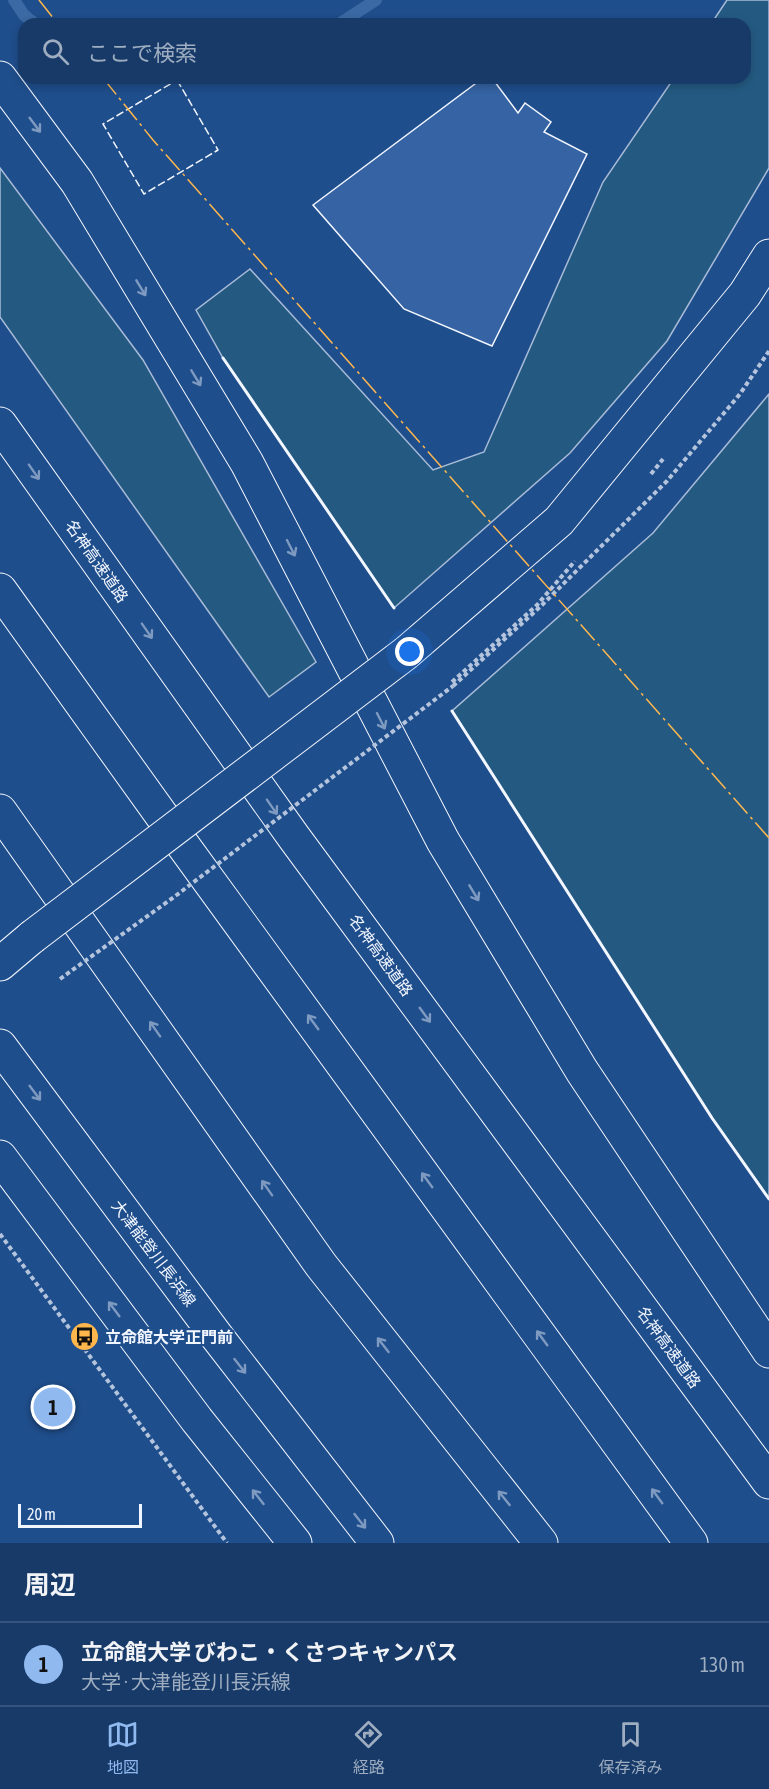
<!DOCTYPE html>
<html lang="ja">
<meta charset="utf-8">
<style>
body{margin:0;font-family:"Asap Condensed","Noto Sans JP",sans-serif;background:#20416f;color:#f1f3f6}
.scale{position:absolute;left:18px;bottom:15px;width:124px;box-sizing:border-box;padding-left:6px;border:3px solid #f2f6ff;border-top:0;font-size:16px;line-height:21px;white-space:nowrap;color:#f2f6ff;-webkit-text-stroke:4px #1f4e8c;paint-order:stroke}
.you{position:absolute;left:410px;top:652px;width:21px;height:21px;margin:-15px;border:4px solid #fff;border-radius:50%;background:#1a73e8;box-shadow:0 0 0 9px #1a73e833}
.badge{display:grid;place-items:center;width:39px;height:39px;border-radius:50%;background:#90b9f0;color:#111;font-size:20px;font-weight:700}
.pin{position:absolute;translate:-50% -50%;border:3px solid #fff;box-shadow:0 2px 6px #0006}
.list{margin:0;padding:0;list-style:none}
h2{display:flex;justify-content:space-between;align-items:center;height:78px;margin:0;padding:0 24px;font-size:26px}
h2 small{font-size:20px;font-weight:400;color:#9eadc0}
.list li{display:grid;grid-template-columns:39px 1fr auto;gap:18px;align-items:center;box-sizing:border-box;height:84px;padding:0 24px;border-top:2px solid #36547d}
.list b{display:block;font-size:22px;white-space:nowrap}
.list p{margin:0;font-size:20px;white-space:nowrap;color:#9eadc0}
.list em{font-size:20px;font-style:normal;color:#9eadc0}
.icon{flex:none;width:33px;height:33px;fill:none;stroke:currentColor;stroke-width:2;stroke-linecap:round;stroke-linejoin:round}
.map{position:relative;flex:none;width:769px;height:1543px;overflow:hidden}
.search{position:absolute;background:#173a69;box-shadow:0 3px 9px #0003;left:18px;right:18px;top:18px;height:66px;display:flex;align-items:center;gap:15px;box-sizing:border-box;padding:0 21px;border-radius:18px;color:#9eadc0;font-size:22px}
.sheet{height:162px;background:#173a69}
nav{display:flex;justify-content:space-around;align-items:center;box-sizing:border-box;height:84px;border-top:2px solid #36547d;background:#173a69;font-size:16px;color:#9eadc0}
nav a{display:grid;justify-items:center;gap:3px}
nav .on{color:#90b9f0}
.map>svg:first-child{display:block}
</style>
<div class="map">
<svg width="769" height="1543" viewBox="0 0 769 1543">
<rect width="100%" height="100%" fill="#1f4e8c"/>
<g fill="#245a82" stroke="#a8bbd7" stroke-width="1.5">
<path d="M727 0H769V168L667 341 570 453 394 608 223 358 196 310 250 269 433 470 484 452 603 182 674 78H745V24H711Z"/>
<path d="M0 168 143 360 316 662 269 697 0 317Z"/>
<path d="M769 394V1198L712 1118 452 711 653 533Z"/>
</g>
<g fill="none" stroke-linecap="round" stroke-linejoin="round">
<g stroke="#3b69a3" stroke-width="12">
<path d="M14 0 24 15 35 24"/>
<path d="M339 24 376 0"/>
</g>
</g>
<path fill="#3563a3" stroke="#f2f6ff" stroke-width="1.5" d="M483 78H492L518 113 525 103 551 122 544 132 587 154 492 346 404 309 313 205Z"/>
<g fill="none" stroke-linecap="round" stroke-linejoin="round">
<defs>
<g id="minor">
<path d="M406 653 559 521 745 294 769 256"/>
<path d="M0 964 32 937"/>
</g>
<g id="major">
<path d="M0 1046 218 1338 377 1543"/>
<path d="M0 1157 197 1420 295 1543"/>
</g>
<g id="highway">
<path d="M0 78 77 182 247 463 443 841 582 1071 769 1351"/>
<path d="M0 424 293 836 769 1482"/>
<path d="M0 590 180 841 691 1543"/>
<path d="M0 811 321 1265 541 1543"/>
</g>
</defs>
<use href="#minor" stroke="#f2f6ff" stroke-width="35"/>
<use href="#major" stroke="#f2f6ff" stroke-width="35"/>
<use href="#highway" stroke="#f2f6ff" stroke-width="35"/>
<g stroke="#b3c4dc" stroke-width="4" stroke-dasharray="4.5 3" stroke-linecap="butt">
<path d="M651 474 663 459"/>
<path d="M452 682 537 605 575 561"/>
<path d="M453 686 540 607 667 481 740 394 769 351"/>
<path d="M0 1234 227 1543"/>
</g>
<use href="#minor" stroke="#1f4e8c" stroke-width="33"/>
<use href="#major" stroke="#1f4e8c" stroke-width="33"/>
<use href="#highway" stroke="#1f4e8c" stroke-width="33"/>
<defs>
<path id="minor-bridge" d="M32 937 406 653"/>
</defs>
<use href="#minor-bridge" stroke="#f2f6ff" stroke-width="35" stroke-linecap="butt"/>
<path stroke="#b3c4dc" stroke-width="4" stroke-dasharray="4.5 3" stroke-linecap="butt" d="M60 979 174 897 453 686"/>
<use href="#minor-bridge" stroke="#1f4e8c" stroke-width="33"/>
<path stroke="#f2f6ff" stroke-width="1.5" stroke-dasharray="8 3" stroke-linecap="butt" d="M177 80 218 150 144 194 103 124Z"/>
<g stroke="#f2f6ff" stroke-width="3">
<path d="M223 358 394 608"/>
<path d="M452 711 712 1118 769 1199"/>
</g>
<g stroke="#ffb74d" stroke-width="1.5" stroke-dasharray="21 4.5 3 4.5" stroke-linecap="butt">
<path d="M39 0 58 24"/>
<path d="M103 78 153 140 769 838"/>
</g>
</g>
<defs><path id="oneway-shaft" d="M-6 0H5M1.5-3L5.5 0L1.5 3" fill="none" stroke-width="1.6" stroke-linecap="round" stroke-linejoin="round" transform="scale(1.5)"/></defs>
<g stroke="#7e9ac0">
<use href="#oneway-shaft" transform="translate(35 125) rotate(53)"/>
<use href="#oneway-shaft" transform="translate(141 288) rotate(59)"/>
<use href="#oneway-shaft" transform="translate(196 378) rotate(59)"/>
<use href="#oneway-shaft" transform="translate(34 472) rotate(55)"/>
<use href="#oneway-shaft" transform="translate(291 548) rotate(63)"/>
<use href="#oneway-shaft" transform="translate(147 631) rotate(55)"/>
<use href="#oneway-shaft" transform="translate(381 721) rotate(63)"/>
<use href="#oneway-shaft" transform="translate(272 807) rotate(55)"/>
<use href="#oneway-shaft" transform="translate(474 893) rotate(59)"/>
<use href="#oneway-shaft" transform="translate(425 1015) rotate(54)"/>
<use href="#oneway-shaft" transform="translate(313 1022) rotate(-126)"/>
<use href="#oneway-shaft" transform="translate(155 1029) rotate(-125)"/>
<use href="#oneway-shaft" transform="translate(35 1093) rotate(53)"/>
<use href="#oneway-shaft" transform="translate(427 1180) rotate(-126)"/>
<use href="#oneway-shaft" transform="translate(267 1188) rotate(-125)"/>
<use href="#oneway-shaft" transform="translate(114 1309) rotate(-127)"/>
<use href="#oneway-shaft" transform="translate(542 1338) rotate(-126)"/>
<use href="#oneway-shaft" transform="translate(383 1345) rotate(-128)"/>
<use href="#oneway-shaft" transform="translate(240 1366) rotate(52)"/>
<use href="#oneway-shaft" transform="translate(657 1496) rotate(-126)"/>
<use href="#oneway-shaft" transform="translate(258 1497) rotate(-128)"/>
<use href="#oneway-shaft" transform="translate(504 1498) rotate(-129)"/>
<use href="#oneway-shaft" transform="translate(360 1521) rotate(52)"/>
</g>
<defs>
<symbol id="bus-disc" viewBox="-11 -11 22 22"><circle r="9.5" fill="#ffb74d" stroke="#1f4e8c"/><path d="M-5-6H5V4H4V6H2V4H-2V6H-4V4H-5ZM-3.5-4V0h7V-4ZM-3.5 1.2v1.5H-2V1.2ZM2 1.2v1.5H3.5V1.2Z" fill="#111"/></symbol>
</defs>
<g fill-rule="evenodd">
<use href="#bus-disc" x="68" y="1320" width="33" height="33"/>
</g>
<g text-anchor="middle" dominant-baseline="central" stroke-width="4.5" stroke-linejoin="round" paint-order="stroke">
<g font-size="16" fill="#f2f6ff" stroke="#1f4e8c">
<text transform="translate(97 561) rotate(55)">名神高速道路</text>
<text transform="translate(381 955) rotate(54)">名神高速道路</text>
<text transform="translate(154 1253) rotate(53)">大津能登川長浜線</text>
<text transform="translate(669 1347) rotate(54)">名神高速道路</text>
</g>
<g font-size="16" font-weight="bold" fill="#f2f6ff" stroke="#1f4e8c" text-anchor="start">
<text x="105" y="1337">立命館大学正門前</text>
</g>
</g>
</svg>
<div class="scale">20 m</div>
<div class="you"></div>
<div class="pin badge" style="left:53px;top:1407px">1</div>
<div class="search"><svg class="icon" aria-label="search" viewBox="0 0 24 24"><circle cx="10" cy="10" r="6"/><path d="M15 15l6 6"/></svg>ここで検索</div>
</div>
<section class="sheet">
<h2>周辺<small></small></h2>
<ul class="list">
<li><span class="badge">1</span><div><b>立命館大学 びわこ・くさつキャンパス</b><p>大学 · 大津能登川長浜線</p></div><em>130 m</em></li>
</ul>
</section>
<nav>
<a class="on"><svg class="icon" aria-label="map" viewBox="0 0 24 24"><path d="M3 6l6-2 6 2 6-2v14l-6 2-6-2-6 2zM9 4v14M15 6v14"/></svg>地図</a>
<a><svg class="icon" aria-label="directions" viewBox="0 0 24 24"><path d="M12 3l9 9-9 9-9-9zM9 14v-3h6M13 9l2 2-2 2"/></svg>経路</a>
<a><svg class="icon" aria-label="saved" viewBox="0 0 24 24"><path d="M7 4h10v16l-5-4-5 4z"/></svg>保存済み</a>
</nav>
